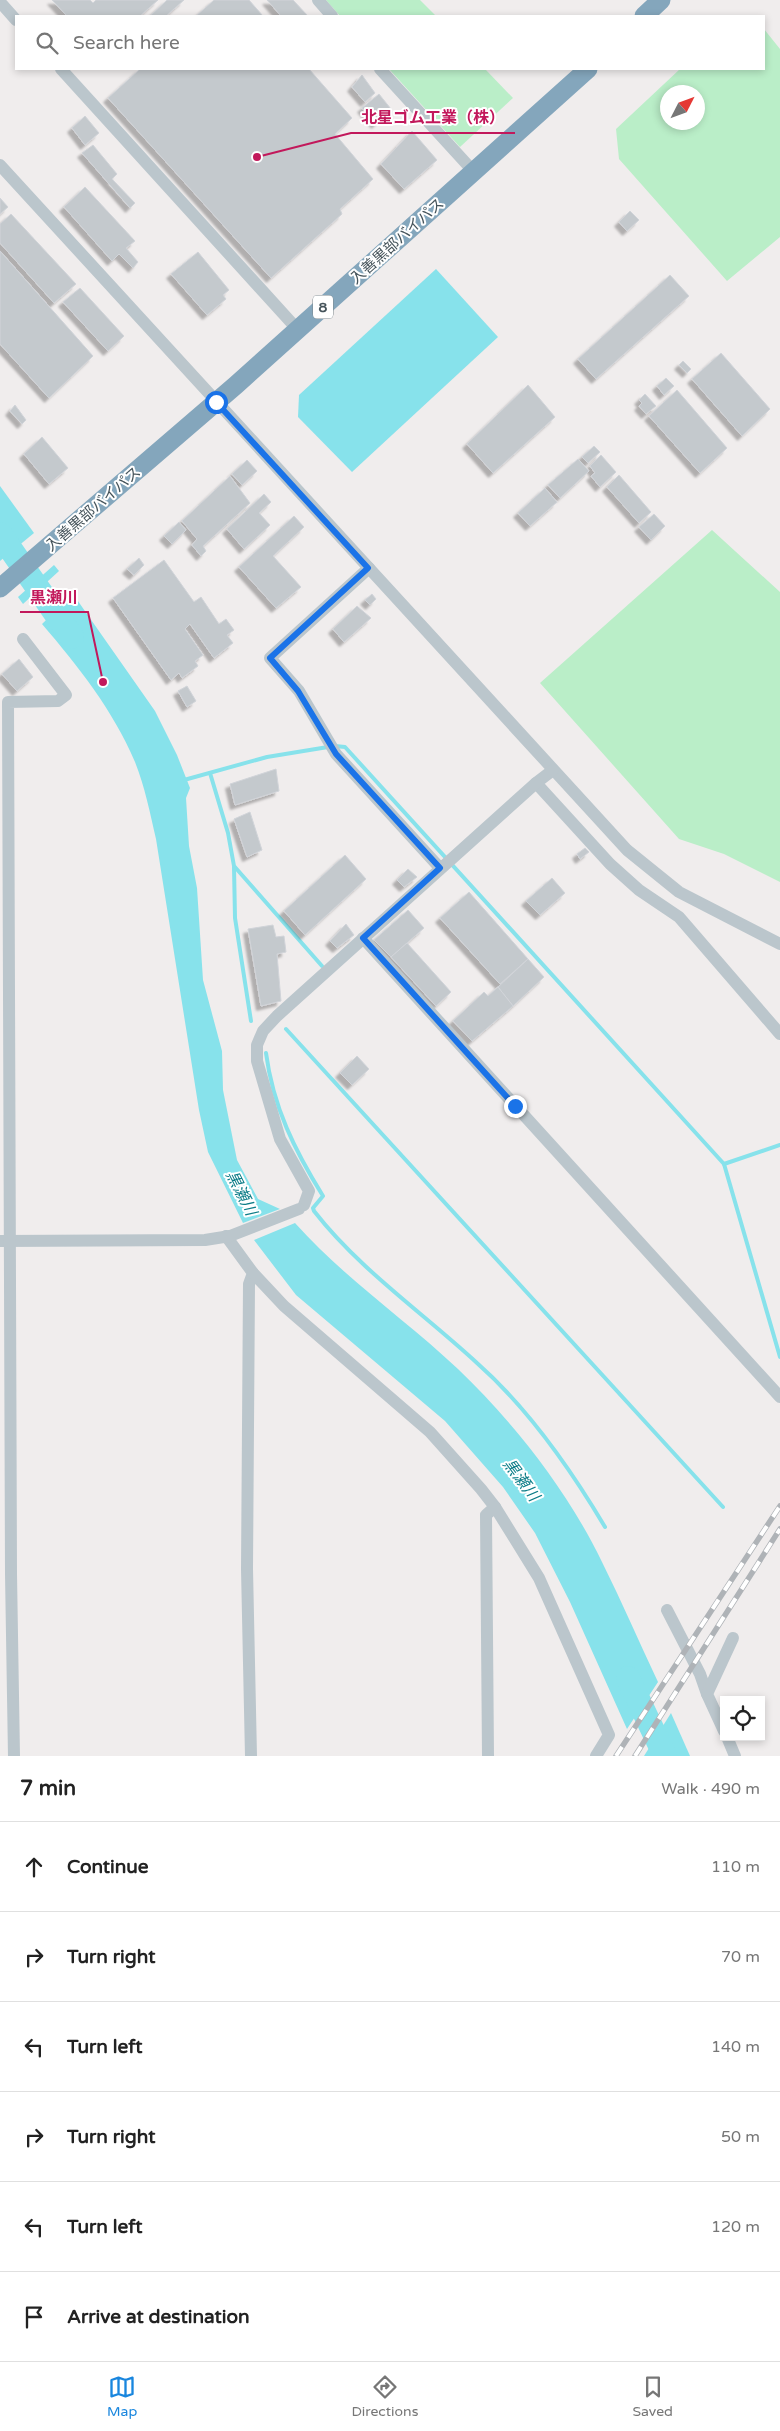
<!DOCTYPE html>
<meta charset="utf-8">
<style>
body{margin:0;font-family:"Varela Round","Noto Sans JP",sans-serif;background:#f6f6f6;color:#222}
.controls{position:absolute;right:15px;bottom:15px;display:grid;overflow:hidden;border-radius:0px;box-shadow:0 2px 8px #0003}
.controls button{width:45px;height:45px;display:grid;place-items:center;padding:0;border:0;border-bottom:1px solid #e0e0e0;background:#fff;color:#222;font:25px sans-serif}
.compass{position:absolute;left:660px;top:85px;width:45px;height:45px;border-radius:50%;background:#fff;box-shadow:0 2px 8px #0003;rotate:48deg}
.stop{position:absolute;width:15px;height:15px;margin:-11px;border:4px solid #1a73e8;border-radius:50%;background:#fff}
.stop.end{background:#1a73e8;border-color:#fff;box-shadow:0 1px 5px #0008}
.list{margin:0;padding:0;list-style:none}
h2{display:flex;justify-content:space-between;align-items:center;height:65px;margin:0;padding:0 20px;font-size:21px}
h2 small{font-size:16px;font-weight:400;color:#767676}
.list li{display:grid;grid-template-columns:32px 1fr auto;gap:15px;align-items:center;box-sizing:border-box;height:90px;padding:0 20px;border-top:1px solid #e0e0e0}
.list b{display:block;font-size:19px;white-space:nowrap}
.list em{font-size:16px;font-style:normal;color:#767676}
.icon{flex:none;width:28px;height:28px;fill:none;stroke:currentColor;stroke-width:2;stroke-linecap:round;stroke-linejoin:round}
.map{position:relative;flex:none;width:780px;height:1756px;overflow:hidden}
.search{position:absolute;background:#fff;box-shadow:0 2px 8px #0003;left:15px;right:15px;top:15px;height:55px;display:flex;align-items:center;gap:12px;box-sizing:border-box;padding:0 18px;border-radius:0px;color:#767676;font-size:19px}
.sheet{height:605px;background:#fff}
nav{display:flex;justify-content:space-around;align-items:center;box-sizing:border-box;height:70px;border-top:1px solid #e0e0e0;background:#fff;font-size:14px;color:#767676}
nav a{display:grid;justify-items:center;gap:2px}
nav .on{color:#1986de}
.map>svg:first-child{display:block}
</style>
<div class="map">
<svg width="780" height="1756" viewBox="0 0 780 1756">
<defs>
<filter id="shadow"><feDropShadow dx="-4.5" dy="4.5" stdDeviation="1" flood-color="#0004"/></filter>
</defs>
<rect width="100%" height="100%" fill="#f0eded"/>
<g fill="#baeec8" fill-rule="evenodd">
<path d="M326 0H420L436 16H340Z"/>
<path d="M764 29 780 49V237L727 281 619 159 616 129 680 69H764ZM668 92H698V122H668Z"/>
<path d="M389 69H485L513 98 460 147Z"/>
<path d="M712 530 780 592V882L724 854 679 839 540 683Z"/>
</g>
<g fill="#87e2eb">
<path d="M436 269 498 337 352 472 298 417 299 395Z"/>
<path d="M0 486 34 533 0 561Z"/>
<path d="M54 565 59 571 23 604 18 597Z"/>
<path d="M73 594 155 711 177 755 190 788 186 798 189 846 197 888 203 980 222 1051 223 1090 237 1160 258 1199 280 1209 243 1223 208 1152 199 1110 156 839C150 813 145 787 135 762 113 710 78 666 42 624Z"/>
<path d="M295 1223C344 1278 405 1319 458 1369 516 1425 567 1490 602 1562 622 1602 639 1642 658 1682L627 1729 570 1602 535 1533 503 1487 445 1421 296 1295 254 1240Z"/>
<path d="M671 1713 690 1756H644Z"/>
</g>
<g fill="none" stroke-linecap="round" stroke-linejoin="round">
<g stroke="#87e2eb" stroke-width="4">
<path d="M335 746 345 747 724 1164 780 1357"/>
<path d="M210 773 228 833 234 866 322 966"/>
<path d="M184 780 267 757 328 747"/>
<path d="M234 867 235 918 251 1021"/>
<path d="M286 1029 723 1507"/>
<path d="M266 1053C273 1107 295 1151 323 1196L313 1208 314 1211C359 1269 423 1313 477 1363 529 1409 570 1468 605 1527"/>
<path d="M724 1164 780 1145"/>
</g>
<g stroke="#87e2eb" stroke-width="24">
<path d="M0 534 72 637"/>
<path d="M628 1678 665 1756"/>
</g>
</g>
<g fill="#c4c9cd" stroke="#d1d4d9" filter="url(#shadow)">
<path d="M52 0H90L93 3 96 0H158L140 16H67Z"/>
<path d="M167 0H184L166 16H150Z"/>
<path d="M214 0H249L263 16H196Z"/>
<path d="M267 0H293L308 16H281Z"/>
<path d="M140 69H309L352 118 335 134 373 179 340 209 342 214 271 278 108 98Z"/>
<path d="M362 75 375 93 365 102 352 87Z"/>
<path d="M379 94 391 109 376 124 362 108Z"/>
<path d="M85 116 99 133 85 145 72 128Z"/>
<path d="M412 131 437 160 404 189 381 164Z"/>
<path d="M93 145 117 174 112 179 135 203 130 208 82 153Z"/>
<path d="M85 187 135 241 126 248 138 262 133 268 119 254 112 261 64 207Z"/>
<path d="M0 198 8 207 0 214Z"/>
<path d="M630 211 639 220 627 231 619 222Z"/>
<path d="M11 214 76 284 54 303 0 243V224Z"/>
<path d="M0 251 93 356 49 398 0 344Z"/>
<path d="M198 252 229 290 223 295 226 299 207 315 171 274Z"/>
<path d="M670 275 689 296 596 379 578 359Z"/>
<path d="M80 288 124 336 108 351 63 302Z"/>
<path d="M721 353 770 409 742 436 692 379Z"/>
<path d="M683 361 691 369 687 373 679 365Z"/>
<path d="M666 378 674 386 664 395 657 386Z"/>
<path d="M528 385 555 417 493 473 467 444Z"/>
<path d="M677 390 727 448 700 473 649 416Z"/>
<path d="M645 394 656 406 646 414 639 406 642 403 639 400Z"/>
<path d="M15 405 26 420 22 424 10 411Z"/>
<path d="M42 437 68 468 49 484 24 454Z"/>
<path d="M594 446 600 452 588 463 582 457Z"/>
<path d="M601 455 616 472 600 487 591 476 595 473 590 466Z"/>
<path d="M578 459 589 471 560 498 548 485Z"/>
<path d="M247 460 257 471 242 485 232 474Z"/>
<path d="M619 475 651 512 639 523 607 487Z"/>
<path d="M230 476 250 503 203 546 206 551 201 556 192 545 197 539 182 521Z"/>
<path d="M545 488 557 502 530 526 518 513Z"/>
<path d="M264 494 271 502 259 513 270 525 244 549 227 529Z"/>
<path d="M654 514 665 526 651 540 639 527Z"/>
<path d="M294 516 304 527 273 556 301 587 276 608 239 567Z"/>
<path d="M179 522 186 530 172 544 164 536Z"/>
<path d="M139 558 144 565 134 575 127 569Z"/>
<path d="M164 560 194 602 201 597 219 624 226 619 234 630 227 635 233 643 214 658 190 624 185 629 203 655 195 661 198 666 182 678 179 673 171 680 113 598Z"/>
<path d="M372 594 376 599 370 605 365 600Z"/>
<path d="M357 606 371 618 344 642 333 629Z"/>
<path d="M19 659 33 677 17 691 2 674Z"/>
<path d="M187 686 196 701 187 707 178 691Z"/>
<path d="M276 769 279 791 235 805 230 784Z"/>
<path d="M250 812 262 850 247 857 234 819Z"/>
<path d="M585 848 589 852 580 859 577 854Z"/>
<path d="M345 855 366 879 305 935 284 911Z"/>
<path d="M408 869 417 877 404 887 397 880Z"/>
<path d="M552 878 565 893 540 915 526 901Z"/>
<path d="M469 892 528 959 500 984 440 918Z"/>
<path d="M408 910 424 928 391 957 374 940Z"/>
<path d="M346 924 354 935 337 948 330 941Z"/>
<path d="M273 925 276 937 284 936 286 952 277 954 281 1001 261 1006 248 929Z"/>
<path d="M407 943 451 992 436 1006 391 957Z"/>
<path d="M528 959 544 977 513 1006 498 987Z"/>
<path d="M498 987 513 1006 472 1041 453 1021 484 992 488 996Z"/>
<path d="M357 1056 369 1069 352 1085 340 1073Z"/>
</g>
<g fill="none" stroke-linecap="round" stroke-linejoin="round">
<g stroke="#bbc6cc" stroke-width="12">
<path d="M318 0 332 16"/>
<path d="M0 2 16 20"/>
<path d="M61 69 298 330"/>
<path d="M380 69 474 172"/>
<path d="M0 165 627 850 679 892 780 944"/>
<path d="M369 568 270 658 299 691 336 754 440 868"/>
<path d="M553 770 536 783 610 864 639 890 679 917 780 1034"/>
<path d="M363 938 780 1397"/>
<path d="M304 1205 309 1191 280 1139 257 1061V1045L263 1031 277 1016 536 783"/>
<path d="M226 1236 253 1273 249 1284 247 1569 251 1756"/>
<path d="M0 1241 205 1240 230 1236 299 1209"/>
<path d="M253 1273 284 1306 430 1432 481 1489 495 1507 539 1578 609 1735 596 1756"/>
<path d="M667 1610 700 1674 707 1694"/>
<path d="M724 1731 707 1694 733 1638"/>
<path d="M727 1737 735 1756"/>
<path d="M14 1756 11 1574 8 702 58 701 66 695 23 639"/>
<path d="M488 1756 486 1515 495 1507"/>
</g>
<g stroke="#84a6bc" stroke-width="19">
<path d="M644 16 661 0"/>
<path d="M0 588 236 385 588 69"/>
</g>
<defs>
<g id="rail">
<path d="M616 1756 780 1506"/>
<path d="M635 1756 780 1529"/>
</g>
</defs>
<use href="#rail" stroke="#afb3b7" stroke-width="5.5"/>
<use href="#rail" stroke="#fff" stroke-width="4" stroke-dasharray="11" stroke-linecap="butt"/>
</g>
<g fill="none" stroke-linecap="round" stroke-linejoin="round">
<path stroke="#1a73e8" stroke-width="6" d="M216 402 368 568 270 658 298 691 336 754 440 868 363 938 515 1106"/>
</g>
<g text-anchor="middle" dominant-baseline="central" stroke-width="4" stroke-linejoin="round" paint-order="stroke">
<rect fill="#fff" stroke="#7d878c" stroke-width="1" x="313" y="295.5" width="20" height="23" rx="4"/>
<g font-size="14" font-weight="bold" fill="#45535a">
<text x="323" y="307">8</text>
</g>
<g font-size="15" fill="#45535a" stroke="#fff">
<text transform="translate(397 241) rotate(-42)">入善黒部バイパス</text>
<text transform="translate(93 509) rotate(-41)">入善黒部バイパス</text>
</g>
<g font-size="16" font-style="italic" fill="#0d7d88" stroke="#fff">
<text transform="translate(241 1193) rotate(63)">黒瀬川</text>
<text transform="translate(521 1480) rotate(53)">黒瀬川</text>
</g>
</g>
<path fill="none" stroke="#c2185b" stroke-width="2" d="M257 157L351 133H515M103 682L88 612H20"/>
<g fill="#c2185b" stroke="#fff" stroke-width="2">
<circle cx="257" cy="157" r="5"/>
<circle cx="103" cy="682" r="5"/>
</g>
<g font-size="16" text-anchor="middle" font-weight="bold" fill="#c2185b" stroke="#fff" stroke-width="4" stroke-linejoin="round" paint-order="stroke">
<text x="433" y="123">北星ゴム工業（株）</text>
<text x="54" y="603">黒瀬川</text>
</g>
</svg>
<div class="controls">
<button><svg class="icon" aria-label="locate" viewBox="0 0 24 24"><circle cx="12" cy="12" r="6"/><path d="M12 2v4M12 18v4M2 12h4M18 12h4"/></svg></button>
</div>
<svg class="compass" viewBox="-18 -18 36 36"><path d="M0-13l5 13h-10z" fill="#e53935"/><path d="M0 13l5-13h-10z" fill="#767676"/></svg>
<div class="stop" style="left:216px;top:402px"></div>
<div class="stop end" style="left:515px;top:1106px"></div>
<div class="search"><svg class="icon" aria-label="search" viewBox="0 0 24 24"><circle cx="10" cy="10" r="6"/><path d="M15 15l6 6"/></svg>Search here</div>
</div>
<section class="sheet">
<h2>7 min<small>Walk · 490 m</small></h2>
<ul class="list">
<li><svg class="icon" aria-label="ahead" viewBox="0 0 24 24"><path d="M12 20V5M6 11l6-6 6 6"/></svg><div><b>Continue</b></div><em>110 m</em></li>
<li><svg class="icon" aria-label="right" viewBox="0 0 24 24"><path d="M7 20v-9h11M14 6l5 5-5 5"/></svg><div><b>Turn right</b></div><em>70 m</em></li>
<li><svg class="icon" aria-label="left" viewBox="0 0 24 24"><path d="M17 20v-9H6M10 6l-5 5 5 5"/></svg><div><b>Turn left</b></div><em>140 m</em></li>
<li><svg class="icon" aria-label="right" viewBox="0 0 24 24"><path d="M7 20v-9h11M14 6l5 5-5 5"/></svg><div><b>Turn right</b></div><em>50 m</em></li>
<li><svg class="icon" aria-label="left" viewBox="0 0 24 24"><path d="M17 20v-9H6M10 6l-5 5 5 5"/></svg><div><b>Turn left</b></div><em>120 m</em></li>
<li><svg class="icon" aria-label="arrive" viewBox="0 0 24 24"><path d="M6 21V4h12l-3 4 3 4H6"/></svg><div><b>Arrive at destination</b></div></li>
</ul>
</section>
<nav>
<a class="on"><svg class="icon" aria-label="map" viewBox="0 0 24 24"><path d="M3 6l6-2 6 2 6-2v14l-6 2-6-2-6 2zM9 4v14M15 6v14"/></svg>Map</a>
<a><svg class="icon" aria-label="directions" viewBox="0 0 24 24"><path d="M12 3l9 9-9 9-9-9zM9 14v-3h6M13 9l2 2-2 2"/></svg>Directions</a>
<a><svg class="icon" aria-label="saved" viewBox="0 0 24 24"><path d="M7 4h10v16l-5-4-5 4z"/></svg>Saved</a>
</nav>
